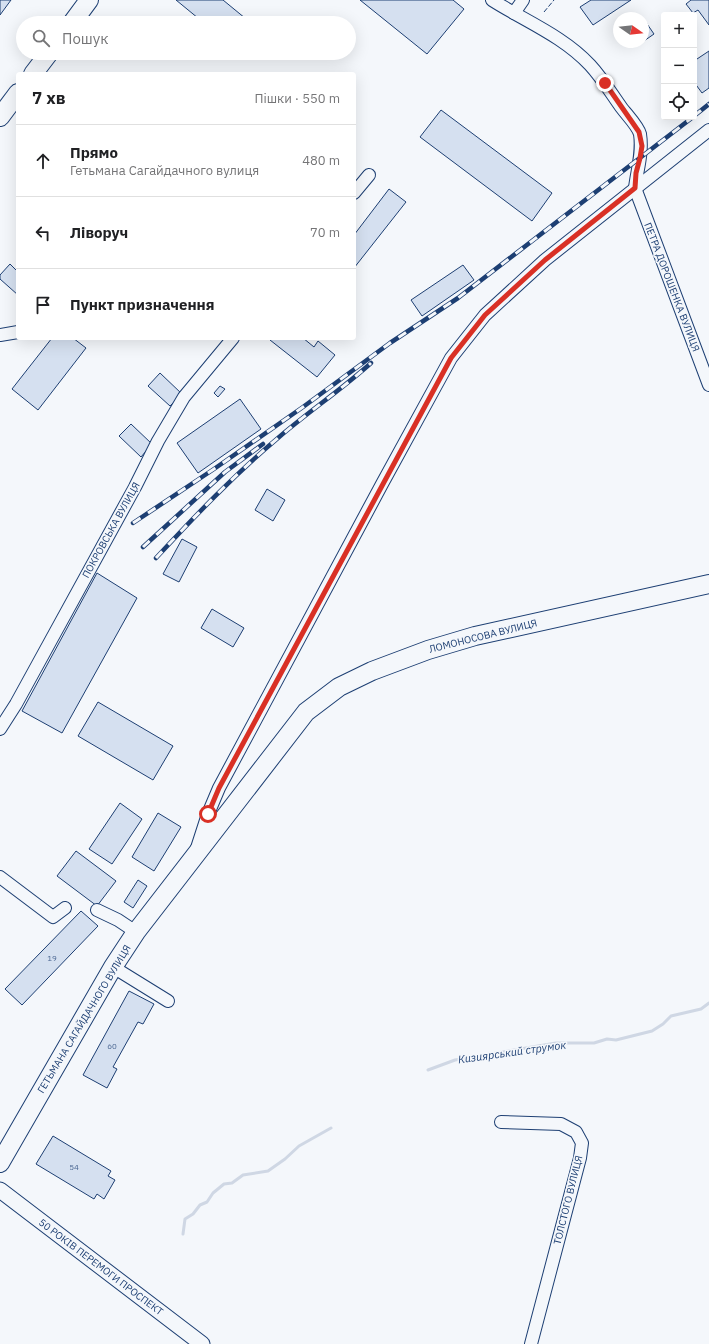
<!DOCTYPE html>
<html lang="uk">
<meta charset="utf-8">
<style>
body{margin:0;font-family:"IBM Plex Sans",sans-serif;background:#f6f6f6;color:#202124}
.controls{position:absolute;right:12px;top:12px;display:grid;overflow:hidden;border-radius:4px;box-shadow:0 4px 16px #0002}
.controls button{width:36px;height:36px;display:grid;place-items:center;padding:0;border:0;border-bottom:1px solid #e0e0e0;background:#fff;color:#202124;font:20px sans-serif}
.compass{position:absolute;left:613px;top:12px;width:36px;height:36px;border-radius:50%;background:#fff;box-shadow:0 4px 16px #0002;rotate:104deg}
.stop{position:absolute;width:12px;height:12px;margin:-9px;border:3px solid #d93025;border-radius:50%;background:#fff}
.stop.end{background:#d93025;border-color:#fff;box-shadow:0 1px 4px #0008}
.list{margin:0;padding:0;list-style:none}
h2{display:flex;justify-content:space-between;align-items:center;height:52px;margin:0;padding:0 16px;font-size:17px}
h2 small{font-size:13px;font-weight:400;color:#757577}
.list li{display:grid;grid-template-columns:26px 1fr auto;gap:12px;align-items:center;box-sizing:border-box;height:72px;padding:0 16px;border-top:1px solid #e0e0e0}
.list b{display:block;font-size:15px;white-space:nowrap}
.list p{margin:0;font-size:13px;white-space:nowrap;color:#757577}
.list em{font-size:13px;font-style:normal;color:#757577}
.icon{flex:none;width:22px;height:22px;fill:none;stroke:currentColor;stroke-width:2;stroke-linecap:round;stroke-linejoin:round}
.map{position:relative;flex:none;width:709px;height:1344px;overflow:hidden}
.search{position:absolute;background:#fff;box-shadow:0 4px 16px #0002;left:16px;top:16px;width:340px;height:44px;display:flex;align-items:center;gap:10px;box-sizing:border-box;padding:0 14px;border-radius:22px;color:#757577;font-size:15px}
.panel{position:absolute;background:#fff;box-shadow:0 4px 16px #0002;left:16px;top:72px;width:340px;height:268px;border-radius:4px}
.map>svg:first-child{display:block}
</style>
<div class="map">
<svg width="709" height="1344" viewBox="0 0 709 1344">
<rect width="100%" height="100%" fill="#f4f7fb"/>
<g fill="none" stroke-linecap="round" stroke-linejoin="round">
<g stroke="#cfd7e4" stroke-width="3">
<path d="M428 1070 455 1060 556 1043H594L607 1039 616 1040 652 1031 663 1024 671 1016 701 1009 709 1003"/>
<path d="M183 1234 185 1219 193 1214 200 1205 207 1202 213 1193 224 1184 232 1183 243 1175 268 1171 285 1159 299 1146 331 1128"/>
</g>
</g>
<g fill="#d5e0f0" stroke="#1d3f73">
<path d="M0 0H11L0 15Z"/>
<path d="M176 0H223L251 23H204Z"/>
<path d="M360 0H453L464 9 427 54Z"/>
<path d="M591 0H631L593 25 580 7Z"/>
<path d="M691 0H709V25L698 10 693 13 686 4Z"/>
<path d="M643 18 654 34 641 43 640 42H643Z"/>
<path d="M709 51V88L702 93 694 82V61Z"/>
<path d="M441 110 552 193 532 221 420 137Z"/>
<path d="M389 189 406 202 354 268V235Z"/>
<path d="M10 264 18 272V295L0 279V275Z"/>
<path d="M463 265 474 280 422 316 411 300Z"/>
<path d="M52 338H73L86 348 38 410 12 389Z"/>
<path d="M272 338H303L314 347 318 341 335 355 317 377 270 340Z"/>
<path d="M160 373 182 394 170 406 148 386Z"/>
<path d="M220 386 225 389 218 397 214 393Z"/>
<path d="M240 399 261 429 198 473 177 443Z"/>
<path d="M131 424 152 444 141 457 119 436Z"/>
<path d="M267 489 285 500 273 521 255 510Z"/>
<path d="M182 539 197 547 179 582 163 574Z"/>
<path d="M97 573 137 598 62 733 22 711Z"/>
<path d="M212 609 244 628 233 647 201 628Z"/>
<path d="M98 702 173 746 153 780 78 736Z"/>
<path d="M120 803 142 819 112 864 89 849Z"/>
<path d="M158 813 181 827 154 871 132 857Z"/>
<path d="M76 851 116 881 97 906 57 876Z"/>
<path d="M138 880 147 886 133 908 124 902Z"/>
<path d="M81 911 98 926 22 1005 5 989Z"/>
<path d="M129 991 154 1004 143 1024 138 1022 113 1067 117 1069 107 1088 83 1075Z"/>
<path d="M53 1136 111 1171 108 1176 115 1180 104 1199 97 1194 94 1199 36 1164Z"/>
</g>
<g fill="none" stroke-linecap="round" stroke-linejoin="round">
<defs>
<g id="minor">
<path d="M492 0C525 21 563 36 590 65 602 78 611 93 621 107 626 114 638 126 640 134 643 153 637 170 635 188L709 385"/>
<path d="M514 13 523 0"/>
<path d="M354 193 369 175"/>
<path d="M0 335 18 332"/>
<path d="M0 729 16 704 135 487 158 441 184 397 233 338"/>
<path d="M197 848 208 814 219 788 382 484 451 358 485 315 545 260 709 130"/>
<path d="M0 877 53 917 65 908"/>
<path d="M97 910 118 920 136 932"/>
<path d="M113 967 168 1001"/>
<path d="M501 1122 561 1124 576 1132 582 1143 580 1158 531 1344"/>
</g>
<path id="major" d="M0 1190 202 1344"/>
<g id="highway">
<path d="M72 23 89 0"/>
<path d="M33 74 49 53"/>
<path d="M0 117 18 93"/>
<path d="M0 1163 113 967 136 932 306 712 339 687 372 671 428 650 475 636 709 584"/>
</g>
</defs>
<use href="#minor" stroke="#1d3f73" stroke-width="14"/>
<use href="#major" stroke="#1d3f73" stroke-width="17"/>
<use href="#highway" stroke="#1d3f73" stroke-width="20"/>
<use href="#minor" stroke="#f4f7fb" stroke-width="12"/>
<use href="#major" stroke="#f4f7fb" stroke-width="15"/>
<use href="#highway" stroke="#f4f7fb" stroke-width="18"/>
<defs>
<g id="rail">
<path d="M694 116 709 104"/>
<path d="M133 523 214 469 303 407 390 343 458 298 693 117"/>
<path d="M143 547 225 472 263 444"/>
<path d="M156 558C195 516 234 475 278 438 308 412 341 390 371 363"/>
</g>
</defs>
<use href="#rail" stroke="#1d3f73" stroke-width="4.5"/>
<use href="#rail" stroke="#f4f7fb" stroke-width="3" stroke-dasharray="9" stroke-linecap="butt"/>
<path stroke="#1d3f73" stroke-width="1" stroke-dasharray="5 2" stroke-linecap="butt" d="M544 12 554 0"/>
</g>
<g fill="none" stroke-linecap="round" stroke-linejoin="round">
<path stroke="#d93025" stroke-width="5" d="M208 814 219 788 451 358 485 315 545 260 635 188 636 173 640 158 642 146 639 132 605 83"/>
</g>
<g text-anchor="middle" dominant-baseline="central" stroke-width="3" stroke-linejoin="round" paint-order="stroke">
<g font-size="8" fill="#4b6792">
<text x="52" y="958">19</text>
<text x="112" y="1046">60</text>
<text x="74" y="1167">54</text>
</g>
<g font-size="10" fill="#1d3f73" stroke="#f4f7fb">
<text transform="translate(672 287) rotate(69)">ПЕТРА ДОРОШЕНКА ВУЛИЦЯ</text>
<text transform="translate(111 530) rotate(-61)">ПОКРОВСЬКА ВУЛИЦЯ</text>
<text transform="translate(483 636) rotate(-14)">ЛОМОНОСОВА ВУЛИЦЯ</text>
<text transform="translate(84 1019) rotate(-59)">ГЕТЬМАНА САГАЙДАЧНОГО ВУЛИЦЯ</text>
<text transform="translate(568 1200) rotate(-76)">ТОЛСТОГО ВУЛИЦЯ</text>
<text transform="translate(101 1267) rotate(37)">50 РОКІВ ПЕРЕМОГИ ПРОСПЕКТ</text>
</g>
<g font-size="11" font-style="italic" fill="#1d3f73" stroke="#f4f7fb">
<text transform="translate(512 1052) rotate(-8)">Кизиярський струмок</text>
</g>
</g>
</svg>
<div class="controls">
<button>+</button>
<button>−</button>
<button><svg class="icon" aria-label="locate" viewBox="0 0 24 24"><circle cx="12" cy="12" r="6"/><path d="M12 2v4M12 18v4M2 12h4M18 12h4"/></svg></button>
</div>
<svg class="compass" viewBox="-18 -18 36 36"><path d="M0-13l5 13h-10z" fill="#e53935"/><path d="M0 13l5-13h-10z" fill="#757577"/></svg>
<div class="stop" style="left:208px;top:814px"></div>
<div class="stop end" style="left:605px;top:83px"></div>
<div class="search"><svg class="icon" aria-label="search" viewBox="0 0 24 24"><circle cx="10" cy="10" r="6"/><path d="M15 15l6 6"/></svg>Пошук</div>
<section class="panel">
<h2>7 хв<small>Пішки · 550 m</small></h2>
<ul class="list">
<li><svg class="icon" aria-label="ahead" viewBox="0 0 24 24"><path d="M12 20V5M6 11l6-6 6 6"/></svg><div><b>Прямо</b><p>Гетьмана Сагайдачного вулиця</p></div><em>480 m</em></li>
<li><svg class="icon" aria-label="left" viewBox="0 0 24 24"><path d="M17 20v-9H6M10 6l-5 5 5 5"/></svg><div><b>Ліворуч</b></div><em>70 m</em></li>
<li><svg class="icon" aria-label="arrive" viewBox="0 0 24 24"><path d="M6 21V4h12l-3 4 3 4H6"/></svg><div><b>Пункт призначення</b></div></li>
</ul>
</section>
</div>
